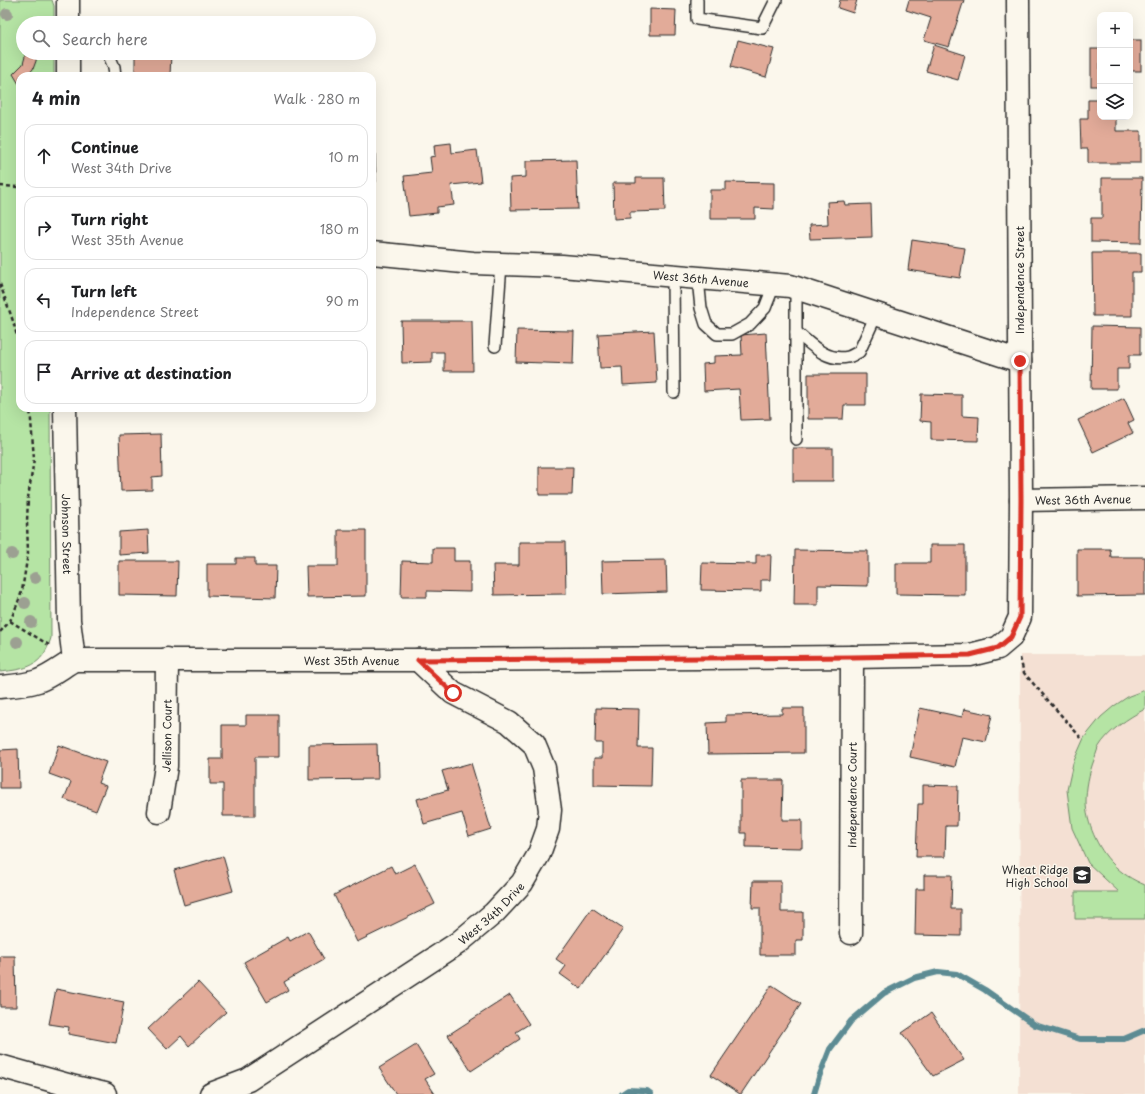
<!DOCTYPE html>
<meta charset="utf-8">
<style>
body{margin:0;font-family:"Playpen Sans",sans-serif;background:#f2f2f2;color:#202124}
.controls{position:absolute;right:12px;top:12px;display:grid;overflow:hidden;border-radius:8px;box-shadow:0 4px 16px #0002}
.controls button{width:36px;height:36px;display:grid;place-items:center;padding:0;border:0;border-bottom:1px solid #e0e0e0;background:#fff;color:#202124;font:20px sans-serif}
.stop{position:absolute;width:12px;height:12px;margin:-9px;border:3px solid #d93025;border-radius:50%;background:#fff}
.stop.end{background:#d93025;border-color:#fff;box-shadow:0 1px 4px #0008}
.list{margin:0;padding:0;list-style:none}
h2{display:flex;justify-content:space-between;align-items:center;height:52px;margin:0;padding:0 16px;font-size:17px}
h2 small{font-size:13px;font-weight:400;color:#757577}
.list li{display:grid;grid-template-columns:26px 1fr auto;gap:12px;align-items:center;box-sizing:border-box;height:64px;margin:0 8px 8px;padding:0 8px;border:1px solid #e0e0e0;border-radius:12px}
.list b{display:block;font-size:15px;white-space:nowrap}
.list p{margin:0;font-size:13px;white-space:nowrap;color:#757577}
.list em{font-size:13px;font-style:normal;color:#757577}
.icon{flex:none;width:22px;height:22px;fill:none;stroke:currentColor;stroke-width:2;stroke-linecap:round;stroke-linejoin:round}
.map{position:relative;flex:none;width:1145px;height:1094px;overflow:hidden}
.search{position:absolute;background:#fff;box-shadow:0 4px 16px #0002;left:16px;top:16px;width:360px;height:44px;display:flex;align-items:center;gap:10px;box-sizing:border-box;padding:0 14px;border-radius:22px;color:#757577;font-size:15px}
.panel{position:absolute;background:#fff;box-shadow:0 4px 16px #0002;left:16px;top:72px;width:360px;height:340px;border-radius:12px}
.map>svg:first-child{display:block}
</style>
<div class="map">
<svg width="1145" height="1094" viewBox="0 0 1145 1094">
<rect width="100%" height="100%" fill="#fbf7ec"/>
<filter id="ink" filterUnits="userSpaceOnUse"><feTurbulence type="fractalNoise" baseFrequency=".025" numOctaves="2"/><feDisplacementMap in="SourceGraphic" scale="8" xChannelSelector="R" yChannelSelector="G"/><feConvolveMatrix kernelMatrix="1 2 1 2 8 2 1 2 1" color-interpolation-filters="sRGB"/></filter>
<g filter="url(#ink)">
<path fill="#f4e0d3" d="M1020 655H1145V1094H1019Z"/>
<g fill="#b5e4a4" stroke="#708868">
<path d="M0 0H52L54 6V23H23V53H54V76H20V408H50L51 638C42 667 27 669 0 672Z"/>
<path d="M1145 690V709C1128 718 1108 731 1098 748 1097 752 1095 756 1094 760 1089 773 1086 788 1086 802 1086 822 1098 849 1112 863 1121 873 1133 880 1145 885V919H1075V892H1119L1088 863 1072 828 1067 790 1073 763 1084 738 1101 717 1114 706 1129 696Z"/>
</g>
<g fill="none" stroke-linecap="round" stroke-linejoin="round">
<g stroke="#5c8b93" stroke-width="6">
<path d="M622 1094 628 1090 647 1091 651 1094"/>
<path d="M814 1094 819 1077 830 1049 851 1021 884 993 914 978 938 972 957 974 985 990 1035 1025 1080 1039H1124L1145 1030"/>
</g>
</g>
<g fill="#e2ab99" stroke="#2b2b2b">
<path d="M840 0H857L853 13 838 8Z"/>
<path d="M909 0H964L949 47 924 40 931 18 906 10Z"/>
<path d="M650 9 676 10 675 35H650Z"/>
<path d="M738 40 774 49 766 77 731 67Z"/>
<rect x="1130" y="40" width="11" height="31"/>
<path d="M934 45 965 55 958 80 926 71Z"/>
<rect x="1091" y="49" width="9" height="37"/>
<path d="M26 53H37L36 61 33 69 27 76H20V83L19 84 13 74 23 64Z"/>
<path d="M135 53H171L170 76H135Z"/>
<path d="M1088 100H1100V117H1116V131H1141V163H1088V149H1081L1080 119H1088Z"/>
<path d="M451 143 452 153 477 150 481 182 451 185 454 205 437 207V213L409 216 404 176 432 173 430 157 435 156 434 145Z"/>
<path d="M372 149H375L376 182H372Z"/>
<path d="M576 160 578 209 511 210 510 178 526 177V161Z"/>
<path d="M636 178H664L665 211 630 212V218L614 219 613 183H636Z"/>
<path d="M1102 178H1142L1141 243 1091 242V218H1102Z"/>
<path d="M726 182 774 183V209L755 208V219H710V190H726Z"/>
<path d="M844 201 845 205 871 204 872 237 810 239 809 225 828 224 827 202Z"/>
<path d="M912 240 965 248 960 278 908 270Z"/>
<path d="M1092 253H1141V272H1132V316H1093Z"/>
<path d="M401 321H472L473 371H444V352H432V362L402 363Z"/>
<path d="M1092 326 1140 327V355H1129V369H1117V389H1091Z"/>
<path d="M517 330 574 331 573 364 516 362Z"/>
<path d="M654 331 657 383 623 385 622 367 600 368 598 334Z"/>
<path d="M766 333 770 419 741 420 739 389 704 391 703 364 714 363V356L742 355 741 335Z"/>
<path d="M808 374H866V405H844L843 419H808Z"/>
<path d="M921 394 962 395V416L979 417 978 441 931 440V422L920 421Z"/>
<path d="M1124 398 1134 420 1128 423 1133 433 1093 452 1078 420Z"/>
<path d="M161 434 162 476 152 477V490L121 491 119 435Z"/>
<rect x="793" y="448" width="40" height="33"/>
<path d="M539 467H573L572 495H539Z"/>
<path d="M148 530 149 553 119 555V532Z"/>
<path d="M338 530H366V596L307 597 306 566H338Z"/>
<path d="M519 542H565L566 594 494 595 493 565H519Z"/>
<path d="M930 545H965V595L896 594V563H930Z"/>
<path d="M433 548H454V561H470V592L427 591V597H401L402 561 433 562Z"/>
<path d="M1077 549H1110L1111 557H1145V595L1077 596Z"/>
<path d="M795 550 868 551V586L818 585V605H794Z"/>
<path d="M756 555H771L770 580H761V591L701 590 702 563 756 564Z"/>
<path d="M236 558H255V566H276L275 598 207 596V564H236Z"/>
<path d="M666 560 667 592 603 594 602 561Z"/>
<path d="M119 561H178L177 596 119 595Z"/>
<path d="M596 708 639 709 638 748H652L651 786 594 785V758H602V743H595Z"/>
<path d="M782 708H804V753L708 754 707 723 726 722V715L782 714Z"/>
<path d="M920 708 962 717 964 709 992 715 986 742 962 737 955 767 910 757Z"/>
<path d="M246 715H279V757H255V816H223V784H210V759H222V725H246Z"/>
<path d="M377 744 378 779 309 780V745Z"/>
<path d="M59 745 106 762 98 783 106 786 96 811 64 799 71 782 49 774Z"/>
<path d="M18 749 19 788H0V750Z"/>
<path d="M471 763 491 829 469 836 462 813 424 824 417 799 448 790 442 771Z"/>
<path d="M741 780H783L782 820H802V848L746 847V833H741Z"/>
<path d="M923 785 958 786 957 826H946L945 857H916L918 804H923Z"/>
<path d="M223 856 233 891 184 905 174 870Z"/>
<path d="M415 864 435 904 357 942 334 895 391 866 395 874Z"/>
<path d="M924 875H952L951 909H961V936L915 935 916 889H924Z"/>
<path d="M753 881H781V912H803V940H796V955H760V908H752Z"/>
<path d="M592 908 623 929 581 989 560 974 566 966 556 959Z"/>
<path d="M308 931 324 959 284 982 288 990 267 1002 244 962 288 937 290 941Z"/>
<path d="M0 956H15L16 1007H0Z"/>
<path d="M198 982 226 1012 189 1046 181 1036 167 1049 148 1029Z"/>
<path d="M772 985 801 1004 741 1094H740L711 1075Z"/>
<path d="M56 989 124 1002 116 1043 68 1034 69 1027 49 1024Z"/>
<path d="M510 995 529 1024 516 1032 520 1039 471 1071 448 1035Z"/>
<path d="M931 1013 964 1060 933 1076 902 1033Z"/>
<path d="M416 1045 434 1074 425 1079 435 1094H396L379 1068Z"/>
</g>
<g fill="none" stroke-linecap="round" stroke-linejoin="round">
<defs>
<g id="service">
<path d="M697 0V19L762 28 776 0"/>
<path d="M108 53 114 67 115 76"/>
<path d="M673 276 674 392"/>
<path d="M698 279 701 308 706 324 717 334H732L750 324 765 308 774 285"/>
<path d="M796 289V439"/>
<path d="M796 332C811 344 826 362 848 357 852 356 856 353 859 352L876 315"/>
<path d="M495 346 501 264"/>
</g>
<g id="minor">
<path d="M68 23V0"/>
<path d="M68 53V76"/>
<path id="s1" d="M372 253 473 263 562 266 790 286 1020 361"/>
<path id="s2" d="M65 408 69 620 74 660"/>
<path id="s3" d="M1021 500 1145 498"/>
<path id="s4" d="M0 687C12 686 26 685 38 681 51 676 62 667 74 660H418L852 657 970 655 998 648 1011 637 1020 617 1021 500 1018 0"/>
<path id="s5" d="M159 812 166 766 167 659"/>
<path id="s6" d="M851 933 852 657"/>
<path d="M0 1066 75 1087 105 1094"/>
<path id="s7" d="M211 1094 248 1080 458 943 494 913 522 883 539 854 548 829 550 810 544 768 534 744 509 722 453 693 418 660"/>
</g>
</defs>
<use href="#service" stroke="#2b2b2b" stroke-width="14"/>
<use href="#minor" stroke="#2b2b2b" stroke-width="25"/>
<g stroke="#2b2b2b" stroke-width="2.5" stroke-dasharray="4 3" stroke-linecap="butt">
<path d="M0 186 20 187"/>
<path d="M0 284 13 321 20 347"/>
<path d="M10 621 49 645"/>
<path d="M0 632 10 621 17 605 22 591 28 553 27 522 28 498 34 459 30 408"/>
<path d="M1020 658 1024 673 1082 739"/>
</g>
<use href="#service" stroke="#fbf7ec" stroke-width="11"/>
<use href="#minor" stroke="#fbf7ec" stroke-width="22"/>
</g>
<g fill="#9ca092">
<circle cx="7" cy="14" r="6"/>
<circle cx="12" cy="554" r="6"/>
<circle cx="35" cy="578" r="6"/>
<circle cx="25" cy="603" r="6"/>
<circle cx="31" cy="622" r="6"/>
<circle cx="17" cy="642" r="6"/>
</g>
</g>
<g fill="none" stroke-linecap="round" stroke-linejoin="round" filter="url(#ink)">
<path stroke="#d93025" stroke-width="5" d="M453 693 418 660 852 657 970 655 998 648 1011 637 1020 617 1021 500 1020 361"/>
</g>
<defs>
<symbol id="school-square" viewBox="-11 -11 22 22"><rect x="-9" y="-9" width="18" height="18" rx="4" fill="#2b2b2b" stroke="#fbf7ec"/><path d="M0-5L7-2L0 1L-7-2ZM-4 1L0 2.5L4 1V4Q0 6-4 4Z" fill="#fff"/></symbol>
</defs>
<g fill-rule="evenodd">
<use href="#school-square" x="1071" y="864" width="22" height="22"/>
</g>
<g text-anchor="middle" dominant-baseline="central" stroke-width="3" stroke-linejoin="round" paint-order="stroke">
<g font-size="11" fill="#2b2b2b" stroke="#fbf7ec">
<text stroke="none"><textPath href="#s1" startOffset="330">West 36th Avenue</textPath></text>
<text transform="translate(1019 280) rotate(-90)">Independence Street</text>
<text stroke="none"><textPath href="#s3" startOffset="62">West 36th Avenue</textPath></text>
<text stroke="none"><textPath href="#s2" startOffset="126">Johnson Street</textPath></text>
<text stroke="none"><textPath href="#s4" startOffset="358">West 35th Avenue</textPath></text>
<text stroke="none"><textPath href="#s5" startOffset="77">Jellison Court</textPath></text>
<text stroke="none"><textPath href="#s6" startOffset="138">Independence Court</textPath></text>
<text stroke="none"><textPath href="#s7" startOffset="335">West 34th Drive</textPath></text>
</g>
<g font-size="11" fill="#2b2b2b" stroke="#fbf7ec" text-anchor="end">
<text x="1068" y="869">Wheat Ridge<tspan x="1068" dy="13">High School</tspan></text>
</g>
</g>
</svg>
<div class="controls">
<button>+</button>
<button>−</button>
<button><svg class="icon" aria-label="layers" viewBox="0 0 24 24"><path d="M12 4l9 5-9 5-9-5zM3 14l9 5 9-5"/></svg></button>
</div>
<div class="stop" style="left:453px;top:693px"></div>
<div class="stop end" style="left:1020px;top:361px"></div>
<div class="search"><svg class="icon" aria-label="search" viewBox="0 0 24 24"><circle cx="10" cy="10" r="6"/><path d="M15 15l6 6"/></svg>Search here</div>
<section class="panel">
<h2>4 min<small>Walk · 280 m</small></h2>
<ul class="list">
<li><svg class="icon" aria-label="ahead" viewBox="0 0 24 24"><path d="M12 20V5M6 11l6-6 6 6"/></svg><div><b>Continue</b><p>West 34th Drive</p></div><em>10 m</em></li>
<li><svg class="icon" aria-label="right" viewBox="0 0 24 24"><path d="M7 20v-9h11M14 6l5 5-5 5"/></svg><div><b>Turn right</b><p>West 35th Avenue</p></div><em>180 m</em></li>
<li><svg class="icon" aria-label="left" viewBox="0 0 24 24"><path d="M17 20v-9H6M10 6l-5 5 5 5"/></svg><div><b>Turn left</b><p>Independence Street</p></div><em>90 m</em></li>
<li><svg class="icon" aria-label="arrive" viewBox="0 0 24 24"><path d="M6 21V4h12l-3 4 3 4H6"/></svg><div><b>Arrive at destination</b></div></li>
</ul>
</section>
</div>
